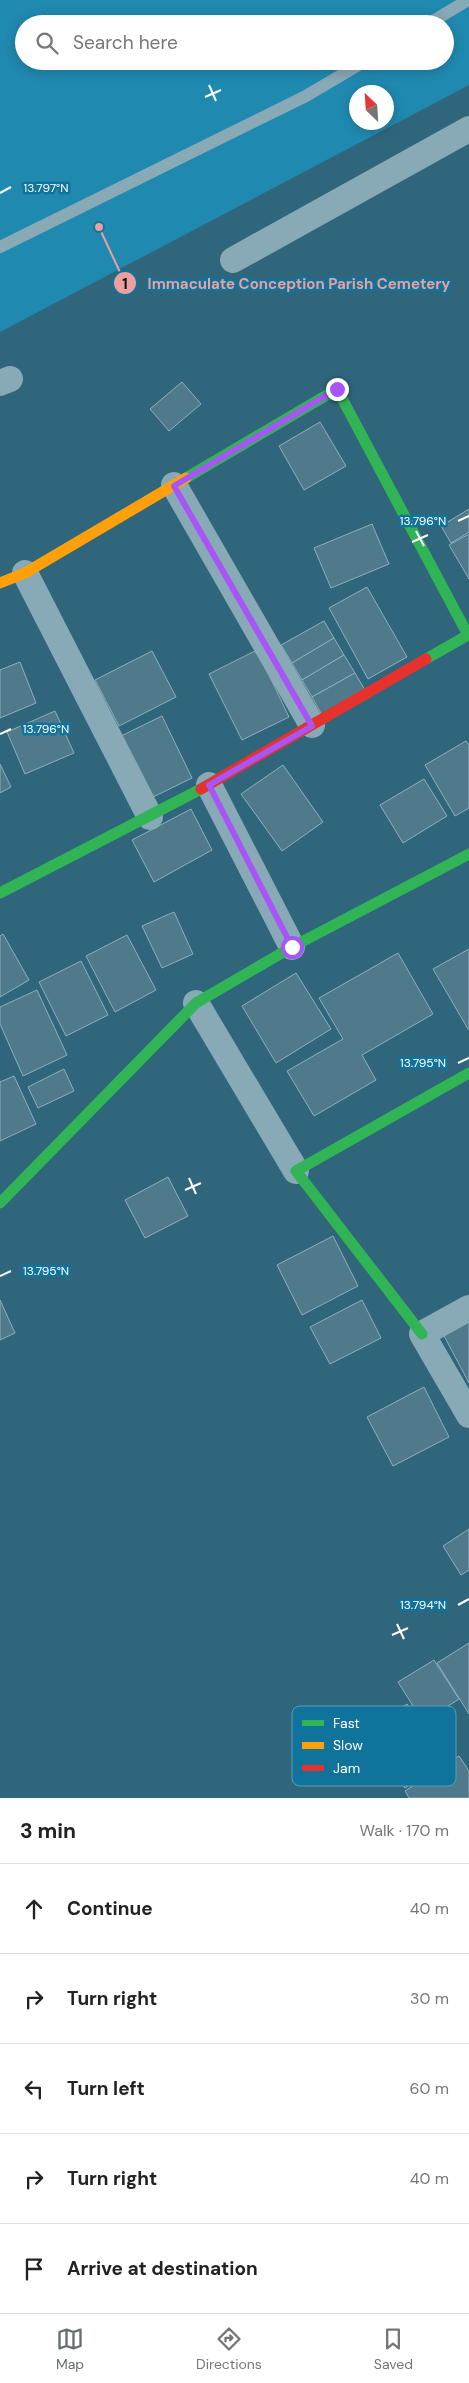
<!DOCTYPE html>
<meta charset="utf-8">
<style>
body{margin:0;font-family:"DM Sans",sans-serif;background:#f2f2f2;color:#222}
.compass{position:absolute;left:349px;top:85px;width:45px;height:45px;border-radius:50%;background:#fff;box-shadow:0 2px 12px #0003;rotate:335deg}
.stop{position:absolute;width:15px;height:15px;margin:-11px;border:4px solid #a855f7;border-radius:50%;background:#fff}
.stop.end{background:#a855f7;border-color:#fff;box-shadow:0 1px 5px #0008}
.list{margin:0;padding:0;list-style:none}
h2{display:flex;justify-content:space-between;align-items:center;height:65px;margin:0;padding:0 20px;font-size:21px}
h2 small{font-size:16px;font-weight:400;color:#767676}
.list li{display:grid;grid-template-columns:32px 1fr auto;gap:15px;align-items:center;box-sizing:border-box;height:90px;padding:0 20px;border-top:1px solid #e0e0e0}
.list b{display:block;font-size:19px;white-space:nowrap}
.list em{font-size:16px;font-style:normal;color:#767676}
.icon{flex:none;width:28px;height:28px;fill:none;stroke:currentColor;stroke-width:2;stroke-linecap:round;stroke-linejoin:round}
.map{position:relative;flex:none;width:469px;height:1798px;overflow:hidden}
.search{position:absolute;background:#fff;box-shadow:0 2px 12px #0003;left:15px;right:15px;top:15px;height:55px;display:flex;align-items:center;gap:12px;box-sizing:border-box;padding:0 18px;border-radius:28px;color:#767676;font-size:19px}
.sheet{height:515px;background:#fff}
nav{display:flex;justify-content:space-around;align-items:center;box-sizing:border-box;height:70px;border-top:1px solid #e0e0e0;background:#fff;font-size:14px;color:#767676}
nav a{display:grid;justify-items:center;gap:2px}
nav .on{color:#656d71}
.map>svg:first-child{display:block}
</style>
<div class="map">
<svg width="469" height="1798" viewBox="0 0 469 1798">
<rect width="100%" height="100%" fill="#30667c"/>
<path fill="#2089b0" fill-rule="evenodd" d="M0 0H469V85L0 332ZM24 24H445V61H24ZM356 92H386V122H356Z"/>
<g fill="#4f7a8b" stroke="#8faeba">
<path d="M182 382 201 404 169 431 150 409Z"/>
<path d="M320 422 346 466 304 490 279 446Z"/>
<path d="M469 509V532L451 543 441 526Z"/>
<path d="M372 524 389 564 331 588 314 548Z"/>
<path d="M469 534V579L449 545Z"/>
<path d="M367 587 407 657 368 679 329 608Z"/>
<path d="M324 621 334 638 292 663 281 645Z"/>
<path d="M334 638 344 655 302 680 292 663Z"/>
<path d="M257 650 289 717 242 740 209 674Z"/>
<path d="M152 651 176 697 119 726 95 680Z"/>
<path d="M344 655 355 673 312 697 302 680Z"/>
<path d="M20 662 36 703 0 718V670Z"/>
<path d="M355 673 365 690 322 715 312 697Z"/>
<path d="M55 711 74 753 25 774 7 732Z"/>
<path d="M162 716 192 778 149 799 119 737Z"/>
<path d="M466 741 469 745V808L455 816 425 765Z"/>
<path d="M0 764 11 787 0 793Z"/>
<path d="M283 765 323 822 282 851 241 794Z"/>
<path d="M424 779 447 816 403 843 380 805Z"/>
<path d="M191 809 212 850 154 882 132 840Z"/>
<path d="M174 912 193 954 162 968 142 926Z"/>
<path d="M3 934 29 980 0 997V936Z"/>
<path d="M127 935 156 990 115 1012 86 956Z"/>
<path d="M469 949V1029H468L433 969Z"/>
<path d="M398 953 433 1014 362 1055 376 1080 314 1116 287 1071 343 1039 319 998Z"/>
<path d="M81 961 108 1015 66 1036 39 982Z"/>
<path d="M296 973 331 1029 276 1063 242 1006Z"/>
<path d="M37 990 67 1055 23 1076 0 1024V1007Z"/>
<path d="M64 1069 74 1091 38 1108 28 1087Z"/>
<path d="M14 1076 36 1124 0 1141V1082Z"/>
<path d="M168 1177 188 1216 145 1238 125 1200Z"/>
<path d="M333 1236 358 1286 302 1315 277 1265Z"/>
<path d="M0 1300 15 1333 0 1340Z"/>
<path d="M362 1300 381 1338 330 1364 310 1327Z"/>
<path d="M469 1318V1383L442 1332Z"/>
<path d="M424 1387 449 1437 393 1466 367 1417Z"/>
<path d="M469 1529V1570L461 1575 443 1546Z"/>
<path d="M469 1643V1714L437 1663Z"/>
<path d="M434 1660 459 1699 423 1722 398 1682Z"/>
<path d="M407 1704 425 1732 387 1756 369 1728Z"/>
<path d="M435 1729 453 1757 405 1788 387 1760Z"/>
<path d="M459 1756 469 1771V1798H409L405 1791Z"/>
</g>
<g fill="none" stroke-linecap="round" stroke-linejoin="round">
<g stroke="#88a9b6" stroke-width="12">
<path d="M428 24 468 0"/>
<path d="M0 247 306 96 365 61"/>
</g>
<g stroke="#88a9b6" stroke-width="26">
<path d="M233 260 469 129"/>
<path d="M0 383 10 379"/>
<path d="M174 485 312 725"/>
<path d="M25 573 150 817"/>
<path d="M209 785 292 947"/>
<path d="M196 1003 296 1171"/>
<path d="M469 1308 422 1334 469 1415"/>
</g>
<g stroke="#30b455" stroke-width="11">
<path d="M186 478 337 389 468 635 426 659"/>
<path d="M0 893 201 789"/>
<path d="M0 1203 196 1003 292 947 469 854"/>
<path d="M422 1334 296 1171 469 1073"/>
</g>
<path stroke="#ff9f0a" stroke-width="11" d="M0 583 25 573 186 478"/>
<path stroke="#e5322d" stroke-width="11" d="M201 789 426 659"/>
</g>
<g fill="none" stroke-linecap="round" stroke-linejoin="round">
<path stroke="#a855f7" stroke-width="6" d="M292 947 209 785 312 726 174 486 337 389"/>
</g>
<path fill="none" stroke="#fff" stroke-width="2" d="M209 85 216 101M205 97 221 90M0 193 11 187M458 521 469 516M416 531 424 546M412 542 428 535M0 734 11 729M458 1063 469 1058M189 1178 196 1194M185 1190 201 1183M0 1276 11 1271M458 1605 469 1599M397 1624 404 1639M392 1635 408 1628"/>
<rect x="292" y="1706" width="164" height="80" rx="8" fill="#10739b" stroke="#589db9" stroke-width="1"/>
<rect x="302" y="1720" width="22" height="6" fill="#30b455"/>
<rect x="302" y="1742" width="22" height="7" fill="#ff9f0a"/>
<rect x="302" y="1765" width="22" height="6" fill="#e5322d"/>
<g font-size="14" fill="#fff">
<text x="333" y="1728">Fast</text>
<text x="333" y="1750">Slow</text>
<text x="333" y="1773">Jam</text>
</g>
<g font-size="12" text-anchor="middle" fill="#fff" stroke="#10739b" stroke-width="5" stroke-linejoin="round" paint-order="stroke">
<text x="46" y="192">13.797°N</text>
<text x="423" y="525">13.796°N</text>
<text x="46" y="733">13.796°N</text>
<text x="423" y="1067">13.795°N</text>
<text x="46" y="1275">13.795°N</text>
<text x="423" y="1609">13.794°N</text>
</g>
<path fill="none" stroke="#ed9e9e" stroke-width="2" d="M99 227L125 283"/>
<g fill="#ed9e9e" stroke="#10739b" stroke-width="2">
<circle cx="99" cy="227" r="5"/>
<circle cx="125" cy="283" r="12"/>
</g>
<g font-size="15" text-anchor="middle" font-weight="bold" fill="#111">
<text x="125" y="289">1</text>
</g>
<g font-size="15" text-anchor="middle" font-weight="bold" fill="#ed9e9e" stroke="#10739b" stroke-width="5" stroke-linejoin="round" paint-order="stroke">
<text x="299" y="289">Immaculate Conception Parish Cemetery</text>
</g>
</svg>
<svg class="compass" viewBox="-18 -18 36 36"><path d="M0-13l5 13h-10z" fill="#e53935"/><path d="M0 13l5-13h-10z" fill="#767676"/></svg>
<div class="stop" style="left:292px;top:947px"></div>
<div class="stop end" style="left:337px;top:389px"></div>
<div class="search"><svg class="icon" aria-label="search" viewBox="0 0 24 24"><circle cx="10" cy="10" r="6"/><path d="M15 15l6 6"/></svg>Search here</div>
</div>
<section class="sheet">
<h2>3 min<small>Walk · 170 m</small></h2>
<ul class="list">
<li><svg class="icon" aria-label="ahead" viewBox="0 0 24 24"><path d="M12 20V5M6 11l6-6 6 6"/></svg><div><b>Continue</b></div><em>40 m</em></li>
<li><svg class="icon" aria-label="right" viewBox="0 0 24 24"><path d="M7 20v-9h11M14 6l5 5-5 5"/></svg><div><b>Turn right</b></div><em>30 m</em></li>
<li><svg class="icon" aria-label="left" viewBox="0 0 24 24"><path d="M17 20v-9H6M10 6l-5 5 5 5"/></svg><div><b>Turn left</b></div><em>60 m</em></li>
<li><svg class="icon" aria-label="right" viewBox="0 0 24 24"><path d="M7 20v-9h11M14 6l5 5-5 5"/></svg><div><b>Turn right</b></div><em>40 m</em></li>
<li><svg class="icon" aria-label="arrive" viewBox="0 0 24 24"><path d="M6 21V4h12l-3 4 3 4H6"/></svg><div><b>Arrive at destination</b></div></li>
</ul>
</section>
<nav>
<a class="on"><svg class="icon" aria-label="map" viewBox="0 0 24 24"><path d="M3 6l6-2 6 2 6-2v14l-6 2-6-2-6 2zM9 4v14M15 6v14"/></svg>Map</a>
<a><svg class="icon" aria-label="directions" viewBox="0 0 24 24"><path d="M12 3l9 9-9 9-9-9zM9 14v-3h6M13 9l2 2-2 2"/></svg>Directions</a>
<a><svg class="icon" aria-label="saved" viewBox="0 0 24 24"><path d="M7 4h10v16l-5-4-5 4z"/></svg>Saved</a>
</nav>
